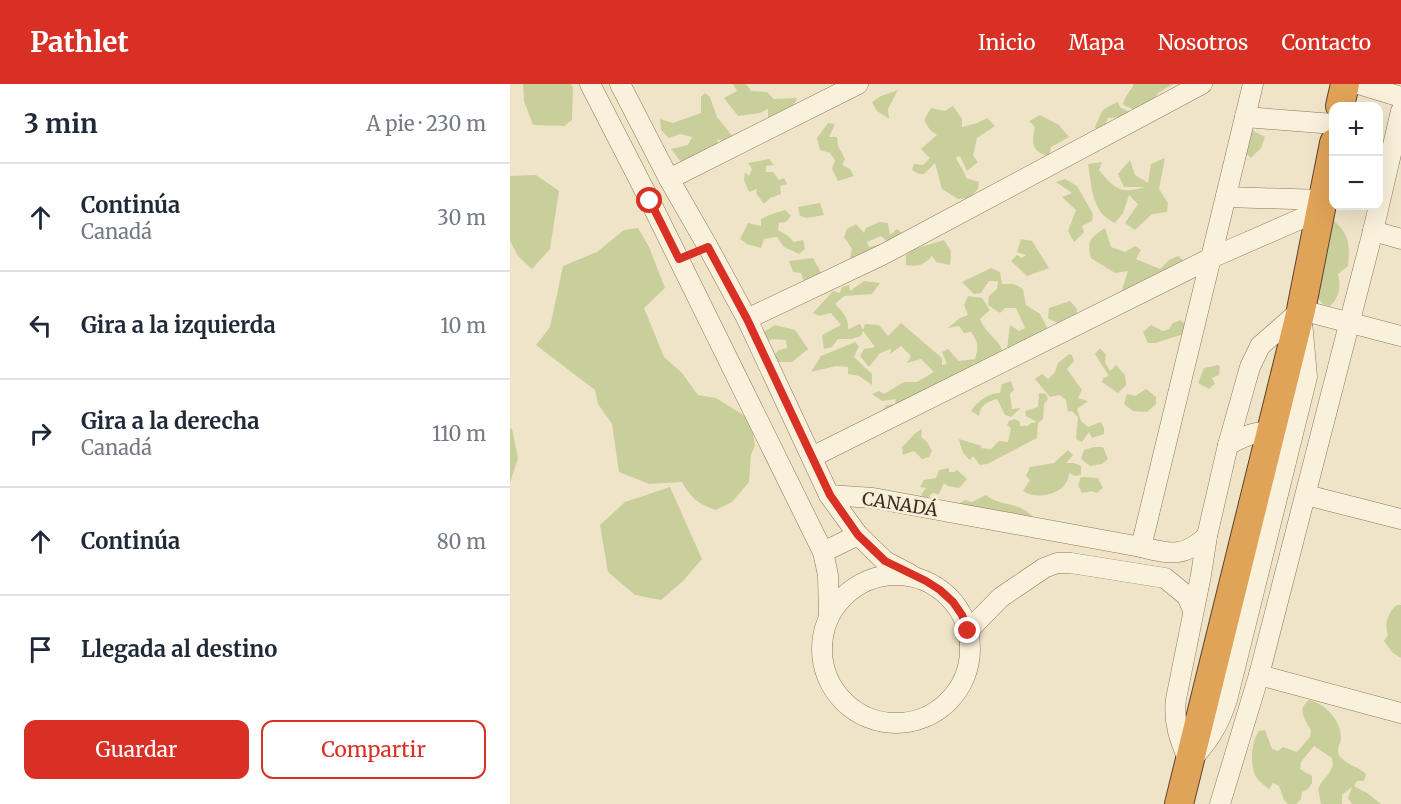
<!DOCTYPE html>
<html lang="es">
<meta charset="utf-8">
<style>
body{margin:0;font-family:Merriweather,serif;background:#f2f2f3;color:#1f2937}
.controls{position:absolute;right:18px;top:18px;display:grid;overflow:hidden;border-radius:12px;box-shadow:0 6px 24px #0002}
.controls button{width:54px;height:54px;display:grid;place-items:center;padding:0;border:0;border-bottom:2px solid #e0e1e3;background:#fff;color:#1f2937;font:30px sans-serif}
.stop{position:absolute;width:18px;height:18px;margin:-14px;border:4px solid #d93025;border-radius:50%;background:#fff}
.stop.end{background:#d93025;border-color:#fff;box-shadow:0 2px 6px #0008}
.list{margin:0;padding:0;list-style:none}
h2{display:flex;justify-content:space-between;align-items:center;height:78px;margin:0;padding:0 24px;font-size:26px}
h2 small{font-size:20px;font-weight:400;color:#747a83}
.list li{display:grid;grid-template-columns:39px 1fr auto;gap:18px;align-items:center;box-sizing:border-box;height:108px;padding:0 24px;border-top:2px solid #e0e1e3}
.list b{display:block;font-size:22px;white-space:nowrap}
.list p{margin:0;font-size:20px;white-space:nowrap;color:#747a83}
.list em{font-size:20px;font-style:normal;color:#747a83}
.actions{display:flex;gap:12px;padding:18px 24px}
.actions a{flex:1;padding:14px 0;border:2px solid #d93025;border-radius:12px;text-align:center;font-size:21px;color:#d93025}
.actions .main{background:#d93025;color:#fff}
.icon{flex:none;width:33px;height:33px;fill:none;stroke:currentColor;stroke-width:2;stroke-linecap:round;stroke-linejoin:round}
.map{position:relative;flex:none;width:891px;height:720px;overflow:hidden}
header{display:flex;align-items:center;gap:36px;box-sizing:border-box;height:84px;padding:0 30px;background:#d93025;color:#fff}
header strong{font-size:28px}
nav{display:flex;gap:33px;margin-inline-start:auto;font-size:21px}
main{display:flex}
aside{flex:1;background:#fff}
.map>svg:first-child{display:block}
</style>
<header>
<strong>Pathlet</strong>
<nav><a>Inicio</a><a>Mapa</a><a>Nosotros</a><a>Contacto</a></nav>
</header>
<main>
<aside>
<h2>3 min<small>A pie · 230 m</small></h2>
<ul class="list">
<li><svg class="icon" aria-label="ahead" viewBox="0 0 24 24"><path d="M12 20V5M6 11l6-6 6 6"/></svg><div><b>Continúa</b><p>Canadá</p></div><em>30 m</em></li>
<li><svg class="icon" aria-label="left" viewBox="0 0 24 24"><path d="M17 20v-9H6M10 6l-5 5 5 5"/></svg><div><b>Gira a la izquierda</b></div><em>10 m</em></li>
<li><svg class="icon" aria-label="right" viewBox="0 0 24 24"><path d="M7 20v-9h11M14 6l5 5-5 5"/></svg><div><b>Gira a la derecha</b><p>Canadá</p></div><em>110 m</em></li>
<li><svg class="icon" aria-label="ahead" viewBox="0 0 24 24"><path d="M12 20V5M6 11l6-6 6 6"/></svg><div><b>Continúa</b></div><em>80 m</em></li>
<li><svg class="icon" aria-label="arrive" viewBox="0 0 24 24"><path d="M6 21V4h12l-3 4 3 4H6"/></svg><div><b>Llegada al destino</b></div></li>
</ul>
<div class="actions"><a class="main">Guardar</a><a>Compartir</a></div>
</aside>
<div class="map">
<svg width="891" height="720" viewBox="0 0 891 720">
<rect width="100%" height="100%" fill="#f0e4c8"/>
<g fill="#c9cf9b">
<path d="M13 0H61L63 4 62 36 54 42 23 41 14 17Z"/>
<path d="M223 0H236L241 7 257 8 264 15 287 14 284 21 258 35V25L250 29 228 32 214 14 227 7Z"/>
<path d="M623 0H663L648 9 642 18 625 26 613 21 615 14 623 2Z"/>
<path d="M388 6 378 25 379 35 367 27 362 18 371 12Z"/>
<path d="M195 9 200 13 207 33 223 53 220 60 207 55 209 61 174 82 161 65 178 61 182 53 170 50 159 54 151 46 150 35 163 39 191 29V13Z"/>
<path d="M608 18 610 23 629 33 598 34 595 41 602 42 592 52 585 43C594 25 588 27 608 18Z"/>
<path d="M443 22 452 35V43L467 39 477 34 485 42 467 54 463 72 468 78 457 87 450 72 446 73C448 81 455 86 456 94L469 98 468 105 459 114 448 115 432 105 425 79 414 90H409L402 86 404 80 413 81 420 74 411 65 427 51 420 46 414 36 421 24 435 27Z"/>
<path d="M530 31 549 41 559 53 541 63 539 72C522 68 521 59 525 43L519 37Z"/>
<path d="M318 39 325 40 319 53H327L328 62 335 75 332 81 340 85 344 92 328 97 322 85 325 76 320 69 310 66 307 54Z"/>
<path d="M740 45 755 53 751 64 741 74 728 62Z"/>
<path d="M655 74 649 105 658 119 657 128 642 130 625 146 615 139 628 120 619 111 613 129 605 139C581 128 582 103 578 80L592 78 589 86C604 104 611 111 634 103H614L608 90 620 76 625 91 638 99 641 80Z"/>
<path d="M259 75 264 81 256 82V88H263L269 96 274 94 277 100 270 102 271 110 260 114 254 120 246 109 247 105 239 108 234 96 235 88 239 92 242 85 238 79Z"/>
<path d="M26 91 49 107 40 165 22 185 8 172 0 157V92Z"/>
<path d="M555 95 567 102 583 130 582 137 572 142 574 148 564 158 558 147 566 126 552 113 562 109 546 98Z"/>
<path d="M310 119 314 131 297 134 290 132 288 123Z"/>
<path d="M275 126 281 132 276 138 269 139 268 146 278 152 284 158 293 156 295 165 289 170 274 163 267 153 254 155 251 164 237 160 230 155 238 139 251 142V135L259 131Z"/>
<path d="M824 137C840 151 840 163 838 182L828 190C831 202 830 213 820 222L813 220 804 210 818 141Z"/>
<path d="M369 138 378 139 380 151 387 145 394 151 378 158 371 152 357 158 359 163 371 160 372 171 361 176 340 174 342 165 334 153 337 145 346 140 354 149 356 144Z"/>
<path d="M128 144 139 163 155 204 134 224 154 273 172 289 188 311 206 314 240 335 245 361 241 371 239 398 222 418 206 426C188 420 181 414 172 398L139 400 109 388 102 340 88 320 85 306 26 261 40 243 53 182 87 168 114 146Z"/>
<path d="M595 144 601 163 615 168 625 162 631 166 626 175 650 185 659 176 668 172 679 181 611 209 618 187 605 189 581 174C576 157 581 153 595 144Z"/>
<path d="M511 155 522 157 539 184 517 192 501 177 507 171 512 174 516 171 507 168Z"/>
<path d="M434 156 441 167 440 181 426 178 422 172C414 181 408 183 396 181V171L404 165Z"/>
<path d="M303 174 315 196 304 204 293 195 291 189 283 188 279 177Z"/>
<path d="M481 184 490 188 492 200H504L513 205 516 221 530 230 540 249 497 265 500 241 509 247 515 244 506 224H495L490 229 478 221 479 212 487 205 488 197H479L471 209 464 210 452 198Z"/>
<path d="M354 197 370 199 362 210 334 212 325 220C332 227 339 234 338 245L350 240 353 246 355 240 369 241 378 252 391 239 432 274V281L437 280 432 268 438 265 449 277 465 275C469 264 468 257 461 248L454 249 449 242 438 244 450 234 458 231 454 221 458 212 472 214 480 226 470 235C477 252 488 253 494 270L465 287 464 278 462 286 415 321 412 330 368 331 377 321 385 320 386 315 372 317 362 310 369 307 374 310 394 298H407L424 288 411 275 397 279 401 272 391 262 380 270 381 265 370 269 359 283 350 272 354 265 365 263 353 247 351 252 341 255H328L322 263 314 265 312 251 331 241 321 229 309 232 303 229 323 207 330 209 332 203 339 201 340 207Z"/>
<path d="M560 217 567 225 566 236 553 242 538 234 539 224Z"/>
<path d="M671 236 677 243 674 250 645 259H638L633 248 641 241 653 247 659 245 663 239Z"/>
<path d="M265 241 285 246 298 265 282 278H267L261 274 269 266 277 264 276 256 264 255 254 257 252 249Z"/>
<path d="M345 258 349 262 344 273 362 290V301L349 292 338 290V283L326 282 301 288 311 272Z"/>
<path d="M590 264 596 271 595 278 600 287 606 281 615 291 616 301 608 309 592 298 593 294 599 292 585 270Z"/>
<path d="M559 270 562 271 564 277 557 285 572 306 568 314 578 317 567 325 571 337 578 343 591 338 594 344V350L582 354 579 348 572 358 566 355 568 333 562 327 558 328 556 316 550 311 540 313 525 295 532 290 538 295 545 288 548 279Z"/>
<path d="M708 281 710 283 709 291 702 294 705 300 699 305 688 299 694 284Z"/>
<path d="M501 297 504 306 500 310 502 325 511 324 501 333 495 331 487 315C479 317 469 322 469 332L461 327C467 317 479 309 490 309L492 300Z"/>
<path d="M636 305 646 313V320L637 328 623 327 614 320 617 310 625 312Z"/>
<path d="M529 309 536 310 538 315 534 320 533 335 528 339 527 354 477 380 470 381 463 372 460 376C452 370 451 364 449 355L472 362 470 364 481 365 489 357 498 358 501 344 497 341 499 337 505 335 510 338V342H517L521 339 527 338 516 332 515 327 528 323Z"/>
<path d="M0 344 2 345 8 374 0 399Z"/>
<path d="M412 345 411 353 417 358 422 367 419 373 412 375 404 367 393 371 392 363C400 356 403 349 412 345Z"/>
<path d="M584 363H593L598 375 592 380 580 382 571 375 574 366Z"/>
<path d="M558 366 563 371 556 379H564L571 382V391L565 392 559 389C558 410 528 417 513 407L520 396 516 392 520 383 544 379Z"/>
<path d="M439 384V388H444L447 386 457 395 449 404 438 402 434 399 429 410 422 409 417 415 411 411 416 404 410 403 414 396 426 394 429 386Z"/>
<path d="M571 393 588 394 593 404 587 409 582 407 572 409 568 401Z"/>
<path d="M160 403 192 475 173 497 151 516 125 511 98 488 90 441 115 418Z"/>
<path d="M476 411C492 424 507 416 523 433L514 436 457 430 450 419 455 416 462 418Z"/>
<path d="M887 521H891V574L883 569 874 557 878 551C874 540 878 528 887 521Z"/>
<path d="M799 616C815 619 831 637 831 653 831 660 826 665 829 671 833 679 849 683 856 690L854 697H847L844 702 857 709 871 720H842L838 714 842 703 832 711V720H811L808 705 811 699 820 688 823 681 822 674 804 662 791 678 790 685 802 692V699L798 705 792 708 791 715 786 720H778L774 716 769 702 763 699 759 705C754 701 748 697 745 691 740 678 741 658 749 647L755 646 762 665 768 667 773 663 787 668 800 653 801 646C794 635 787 625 799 616Z"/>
</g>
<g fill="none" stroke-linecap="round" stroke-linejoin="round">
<defs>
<g id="minor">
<path d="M80 0 140 117 313 468 318 491 319 533"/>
<path d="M110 0 159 95 198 163 237 235 319 411 363 414 631 463C660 470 674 474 697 452"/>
<path d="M848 0 891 13"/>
<path d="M735 33 824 40"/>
<path d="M159 95 348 0"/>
<path d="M716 113 813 116"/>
<path d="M863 147 891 155"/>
<path d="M791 226 797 293 717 616C708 643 698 658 679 678 670 656 663 639 666 615L691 491 697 452 718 361 740 283 750 262Z"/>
<path d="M791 226 891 252"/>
<path d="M237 235 372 171 692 0"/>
<path d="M718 361C733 353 756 340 770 356"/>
<path d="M302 373 701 174 811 126"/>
<path d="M319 411 348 451 375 477 400 490"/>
<path d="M796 411 891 435"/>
<path d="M631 463 743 0"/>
<path d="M313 468 348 451"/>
<circle cx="386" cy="565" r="74"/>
<path d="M458 547 490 514 506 503 534 484 547 479H561L655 494 677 512 683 526"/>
<path d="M749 591 891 629"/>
<path d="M710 720 749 591 863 147 891 27"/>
</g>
<g id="highway">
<path d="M830 22 835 0"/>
<path d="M669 720 791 226 824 59"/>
</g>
</defs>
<use href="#minor" stroke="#8d765c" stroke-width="21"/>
<use href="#highway" stroke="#5b4430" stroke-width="30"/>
<use href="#minor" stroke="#faf1dc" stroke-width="20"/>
<use href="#highway" stroke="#e0a458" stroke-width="28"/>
</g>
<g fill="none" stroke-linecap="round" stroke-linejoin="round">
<path stroke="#d93025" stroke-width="8" d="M140 117 169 175 198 163 237 235 320 411 348 451 375 477 416 497 430 506 443 518 452 531 458 547"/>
</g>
<g text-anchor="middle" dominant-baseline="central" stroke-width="5" stroke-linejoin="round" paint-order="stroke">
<g font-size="18" fill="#3d2e20" stroke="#f7eed8">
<text transform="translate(390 420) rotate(9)">CANADÁ</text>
</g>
</g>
</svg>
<div class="controls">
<button>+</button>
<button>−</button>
</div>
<div class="stop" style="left:140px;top:117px"></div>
<div class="stop end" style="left:458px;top:547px"></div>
</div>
</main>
